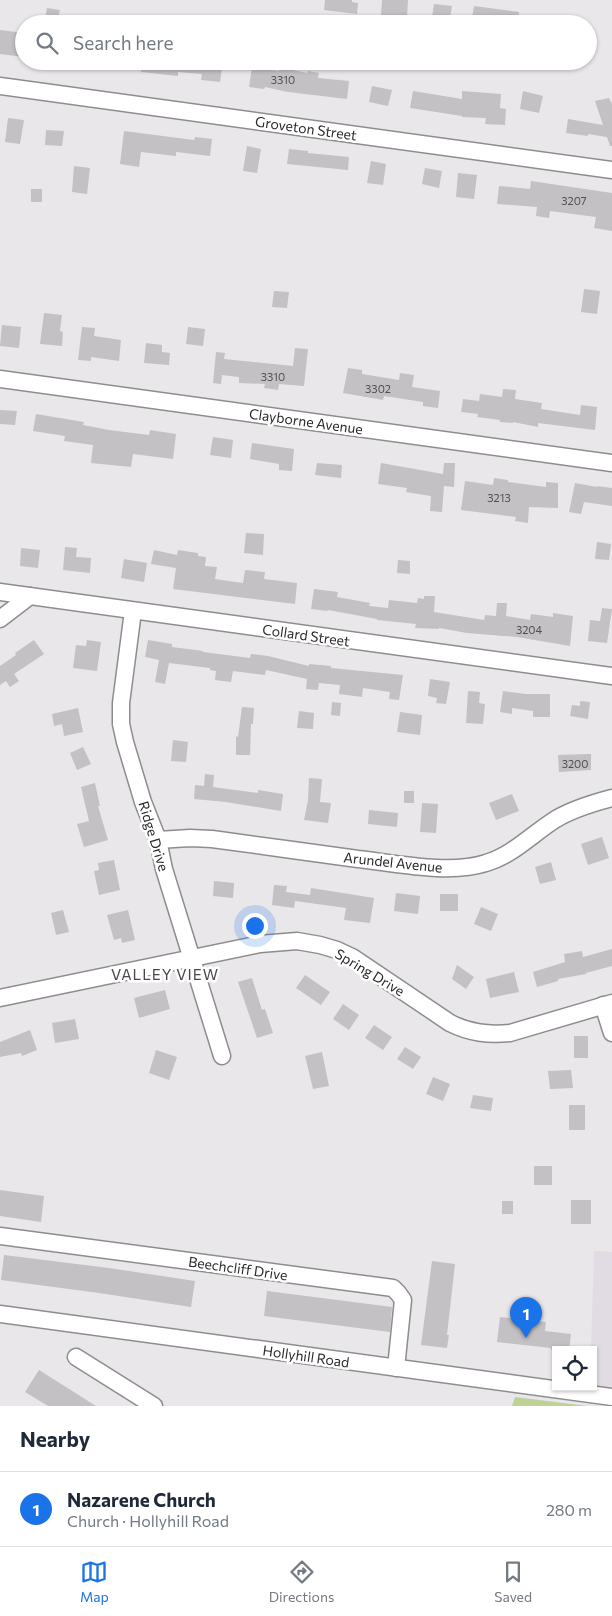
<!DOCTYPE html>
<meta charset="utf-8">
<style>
body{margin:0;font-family:Commissioner,sans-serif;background:#f2f2f3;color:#1f2937}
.controls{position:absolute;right:15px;bottom:15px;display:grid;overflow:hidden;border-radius:0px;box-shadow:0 1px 4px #0004}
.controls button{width:45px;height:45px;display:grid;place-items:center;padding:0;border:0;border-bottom:1px solid #e0e1e3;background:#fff;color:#1f2937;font:25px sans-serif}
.you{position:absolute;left:254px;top:925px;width:18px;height:18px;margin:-12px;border:4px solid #fff;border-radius:50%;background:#1a73e8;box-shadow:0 0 0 8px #1a73e833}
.badge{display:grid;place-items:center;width:32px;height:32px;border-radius:50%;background:#1a73e8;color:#fff;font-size:16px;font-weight:700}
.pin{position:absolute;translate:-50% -41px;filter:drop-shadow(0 1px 2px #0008)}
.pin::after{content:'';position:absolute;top:26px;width:18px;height:15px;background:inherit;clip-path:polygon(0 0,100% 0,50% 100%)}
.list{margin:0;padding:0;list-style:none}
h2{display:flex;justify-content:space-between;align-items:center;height:65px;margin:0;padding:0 20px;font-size:21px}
h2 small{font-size:16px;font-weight:400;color:#747a83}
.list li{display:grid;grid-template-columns:32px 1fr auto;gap:15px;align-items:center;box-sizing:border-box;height:75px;padding:0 20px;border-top:1px solid #e0e1e3}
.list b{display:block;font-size:19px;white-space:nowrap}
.list p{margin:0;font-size:16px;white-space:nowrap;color:#747a83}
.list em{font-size:16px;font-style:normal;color:#747a83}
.icon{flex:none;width:28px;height:28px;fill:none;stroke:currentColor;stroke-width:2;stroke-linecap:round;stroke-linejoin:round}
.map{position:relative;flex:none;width:612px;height:1406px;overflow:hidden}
.search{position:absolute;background:#fff;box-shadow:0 1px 4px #0004;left:15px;right:15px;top:15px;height:55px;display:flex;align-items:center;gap:12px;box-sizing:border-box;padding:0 18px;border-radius:28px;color:#747a83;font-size:19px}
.sheet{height:140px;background:#fff}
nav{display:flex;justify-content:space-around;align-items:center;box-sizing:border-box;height:70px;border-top:1px solid #e0e1e3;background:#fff;font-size:14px;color:#747a83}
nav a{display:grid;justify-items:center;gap:2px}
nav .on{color:#1a73e8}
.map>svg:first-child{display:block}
</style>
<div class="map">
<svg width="612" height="1406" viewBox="0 0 612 1406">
<rect width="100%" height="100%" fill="#e9e7ea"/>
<path fill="#e1dbe4" d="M594 1251 612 1252V1388L593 1386V1350H591Z"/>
<path fill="#bed298" d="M515 1397 588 1406H512Z"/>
<g fill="#c3c1c3">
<path d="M325 0H352V2L358 3 357 14 324 10Z"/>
<path d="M382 0H408L407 17 381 15Z"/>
<path d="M434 4 452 6 449 24H431Z"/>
<path d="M474 6 519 12 518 24H471Z"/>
<path d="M47 8 60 10 57 24H44Z"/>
<path d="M0 30 24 33V57L0 54Z"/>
<path d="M142 61H188V63L222 67 220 82 201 80 202 74 178 72V76L141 72Z"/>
<path d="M252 67 279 71V67L307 73 308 71 319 73 318 78 349 81 347 99 288 92 265 87 264 89 249 87Z"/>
<path d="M372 86 392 90 388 106 369 102Z"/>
<path d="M413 91 462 99V91L501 94 500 108 506 109 505 125 485 124 486 118 462 117V116L410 108Z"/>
<path d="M523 91 543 96 539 113 520 109Z"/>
<path d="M609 98 612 104V146H610L607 137 588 134V136L566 133 568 119 603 125 595 101Z"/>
<path d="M8 118 24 120 20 144 5 142Z"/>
<path d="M46 130 64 131 62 146 45 145Z"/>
<path d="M124 131 194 140 195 137 212 139 210 156 176 152V156L141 152 139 167 120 164Z"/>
<path d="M247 146 261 149 257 173 243 171Z"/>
<path d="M289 149 308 151V153L349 157 348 170 287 164Z"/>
<path d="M371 161 386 164 383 185 367 183Z"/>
<path d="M74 166 90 168 87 194 72 192Z"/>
<path d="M425 168 442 171 439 188 422 184Z"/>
<path d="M458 173 477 175 474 199 456 197Z"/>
<path d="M531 181 612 193V231L594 228 596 217 550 211 549 218 536 216 537 207 497 204 499 186 530 189Z"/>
<rect x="31" y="189" width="11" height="13"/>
<path d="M584 289 600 291 597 314 581 312Z"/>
<path d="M274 291 289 292 287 308 272 307Z"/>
<path d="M44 313 62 315 60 331 63 332 62 346 40 344Z"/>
<path d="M2 325 21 327 19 348 0 346Z"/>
<path d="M82 327 95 328 94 336 121 340 119 361 91 357V361L78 360Z"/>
<path d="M188 327 205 329 203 346 186 344Z"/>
<path d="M146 343 162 345V352L170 353 169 365 144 363Z"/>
<path d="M295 348 308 349 304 386 279 384 278 390 264 388 265 384 239 383V377L222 375 221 384 213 383 216 352 225 353 224 359 293 366Z"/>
<path d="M348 368 362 370V374L399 380 400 373 414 375 412 387 440 391 438 408 423 406V402L384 396 383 400 343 393Z"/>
<path d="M503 389 516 390 515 399 542 403 541 409 580 415 581 405 597 407 595 430 538 423V427L513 422V423L500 422V420L477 417 478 414 461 412 463 399 479 401 480 394 502 397Z"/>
<path d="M0 410 17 411 15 425 0 424Z"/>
<path d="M36 414 84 422 83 425 109 430 149 435 150 430 176 434 173 459 133 454 131 467 91 463 93 445 64 441 65 436 33 431Z"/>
<path d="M213 437 233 440 231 458 210 455Z"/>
<path d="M252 443 294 449 292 471 279 470V464L250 459Z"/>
<path d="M317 463 342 465 341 478 315 475Z"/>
<path d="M381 463 443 474 444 463H455L454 487 444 486 442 512 430 511 431 496 406 492 407 488 378 484Z"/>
<path d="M494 478 508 480V482L546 487V482L558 483V508L529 507 528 523 515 521 516 517 461 510 465 481 493 485Z"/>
<path d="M575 483 597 487V486L612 488V506L584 502 581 514 569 512Z"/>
<path d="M246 533 264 534 263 555 244 553Z"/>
<path d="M597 542 611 544 609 560 595 559Z"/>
<path d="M65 547 77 548 76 557 91 558 90 573 63 570Z"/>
<path d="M21 548 40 550 38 568 20 566Z"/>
<path d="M154 550 177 555 178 550 198 553V556L206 557 205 566 217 567 215 579 243 583 245 570 265 572 264 579 297 583 295 604 173 589 176 568 151 564Z"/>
<path d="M124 559 147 563 144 582 121 578Z"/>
<path d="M398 560 410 561V574L397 573Z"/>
<path d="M314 589 338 592 337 597 370 603 369 606 388 608 389 600 417 603 418 598 424 599V596H435L434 612 484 620 485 615 496 616 497 603H507L506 616 530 620 531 614 553 617V613L573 616 570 646 517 637 467 633 439 628V629L415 628 416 624 377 620V619L328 610 327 611 311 609Z"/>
<path d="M602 608 612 609 607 643 588 641 590 620 600 621Z"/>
<path d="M34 640 44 654 14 674 19 681 10 687 6 681 0 685V666L16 655 15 653Z"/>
<path d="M87 640 101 642 97 671 73 668 76 645 86 646Z"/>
<path d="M148 640 172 644V647L203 651V652L250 658 251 654 268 656 309 666V664L331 666V668L403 675 399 700 389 699 390 692 363 688 362 697 339 694 340 685 319 683 318 690 306 689 307 679 266 670 265 675 233 671 231 682 215 680 216 671 210 670V668L169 663 165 684 155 682 159 660 145 657Z"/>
<path d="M430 679 450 682 446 704 436 703 437 698 428 696Z"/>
<path d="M468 691 480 692 479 703 485 704 483 724 466 723Z"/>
<path d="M503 691 526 694H550V717H533V711L512 708V714L500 712Z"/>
<path d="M580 701 590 702 588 719 570 716 572 705 580 706Z"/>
<path d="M332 702 341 703 340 716 331 715Z"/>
<path d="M242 707 254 708 253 724H251L250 755H236V736L238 737Z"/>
<path d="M78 708 83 732 64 736 62 724 54 726 52 714Z"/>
<path d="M299 711 314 713 313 729 297 728Z"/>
<path d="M400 712 422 715 420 735 397 732Z"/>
<path d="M173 740 188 742 186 762 171 761Z"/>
<path d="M83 747 91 764 77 770 70 753Z"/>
<path d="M591 754V770L559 772 558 755Z"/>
<path d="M205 774 214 775 213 787 258 793V790L283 794 281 811 226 802 194 799 195 785 204 786Z"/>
<path d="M309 778 322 779 320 802 331 803 328 823 304 820 308 800Z"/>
<path d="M95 783 100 806H98L108 840 84 847 77 824 89 821 81 787Z"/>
<rect x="404" y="791" width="10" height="12"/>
<path d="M512 794 519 811 496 820 489 803Z"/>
<path d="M422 803 438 804 436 833 420 832Z"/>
<path d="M369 810 398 813 397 827 368 824Z"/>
<path d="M602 837 609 858 588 865 581 844Z"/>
<path d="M114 860 120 890 99 895 94 871 99 870 98 863Z"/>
<path d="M551 862 556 880 540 884 535 867Z"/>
<path d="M214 881 234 883 233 898 213 896Z"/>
<path d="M274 885 287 886 286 892 310 895 311 888 374 898 370 923 344 920 346 908 295 901 294 908 272 905Z"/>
<path d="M396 893 420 896 418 914 394 911Z"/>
<rect x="440" y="894" width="18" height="17"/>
<path d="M481 907 498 914 491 931 474 924Z"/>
<path d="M63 910 69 932 56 935 51 913Z"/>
<path d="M128 910 135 940 122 943 121 938 114 940 107 915Z"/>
<path d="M612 949V966L586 973V974L558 979V981L537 987 533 972 565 962 564 954 582 951 583 957Z"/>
<path d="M457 965 474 977 466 989 452 979Z"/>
<path d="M514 972 519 992 490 998 486 979Z"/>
<path d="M305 975 330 992 321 1005 296 988Z"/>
<path d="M252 978 262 1010 265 1009 273 1033 257 1038 238 982Z"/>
<path d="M165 990 170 1009 139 1018 134 998Z"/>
<path d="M343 1004 359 1015 349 1030 333 1019Z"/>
<path d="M75 1019 79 1039 55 1043 52 1023Z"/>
<path d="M374 1025 392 1037 383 1050 365 1038Z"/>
<path d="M30 1030 37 1050 22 1056 21 1053 0 1057V1042Z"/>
<rect x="574" y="1036" width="14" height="22"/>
<path d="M405 1047 421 1057 413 1069 397 1059Z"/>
<path d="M156 1050 177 1057 169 1080 149 1073Z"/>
<path d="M322 1052 329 1086 313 1089 305 1056Z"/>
<path d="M571 1070 573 1088 550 1089 548 1071Z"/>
<path d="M433 1077 450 1084 443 1101 426 1094Z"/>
<path d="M473 1095 493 1098 491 1111 470 1108Z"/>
<rect x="569" y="1105" width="16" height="25"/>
<rect x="534" y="1166" width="18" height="19"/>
<path d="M0 1190 44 1196 41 1222 0 1216Z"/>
<rect x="571" y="1200" width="20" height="24"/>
<rect x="502" y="1201" width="11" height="13"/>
<path d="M4 1255 109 1268 195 1281 191 1307 99 1293 1 1280Z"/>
<path d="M432 1261 455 1264 447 1335H449L447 1348 421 1345Z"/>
<path d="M267 1291 392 1307 390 1332 264 1316Z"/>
<path d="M500 1317 546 1322 545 1331 571 1334 569 1350H551V1348L497 1342Z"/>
<path d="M39 1370 96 1406H48L25 1392Z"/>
</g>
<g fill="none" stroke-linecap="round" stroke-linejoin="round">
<defs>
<g id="minor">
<path d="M0 86 612 170"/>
<path d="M0 379 612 463"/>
<path d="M0 592 612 676"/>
<path d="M133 611 121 703V724L125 742 143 802 158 840 164 869 222 1056"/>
<path d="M0 619 30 596"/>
<path d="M158 840 190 838 212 839C261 846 309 852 358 859 396 863 449 875 486 863 513 855 532 834 556 819 573 809 593 803 612 798"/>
<path d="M0 998 260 944 297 941 320 945 337 950 352 957 450 1023C470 1033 488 1035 510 1033L612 1003"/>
<path d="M603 1005 612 1033"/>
<path d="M0 1236 393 1288 398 1293 403 1300 396 1368"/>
<path d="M0 1314 612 1397"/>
<path d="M76 1357 154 1406"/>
</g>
</defs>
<use href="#minor" stroke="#8d8c8e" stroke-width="19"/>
<use href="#minor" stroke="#fff" stroke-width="16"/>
</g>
<g text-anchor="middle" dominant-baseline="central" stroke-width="5" stroke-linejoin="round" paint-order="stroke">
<g font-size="11" fill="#505051">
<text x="283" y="79">3310</text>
<text x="574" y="200">3207</text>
<text x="273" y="376">3310</text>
<text x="378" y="388">3302</text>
<text x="499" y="497">3213</text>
<text x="529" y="629">3204</text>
<text x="575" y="763">3200</text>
</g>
<g font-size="14" fill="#2a2a2b" stroke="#fff">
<text transform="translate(306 128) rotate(8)">Groveton Street</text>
<text transform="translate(306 421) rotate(8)">Clayborne Avenue</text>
<text transform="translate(306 635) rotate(8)">Collard Street</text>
<text transform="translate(154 836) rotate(73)">Ridge Drive</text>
<text transform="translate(393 862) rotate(6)">Arundel Avenue</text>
<text transform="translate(370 972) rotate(31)">Spring Drive</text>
<text transform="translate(238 1268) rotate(8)">Beechcliff Drive</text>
<text transform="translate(306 1356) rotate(8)">Hollyhill Road</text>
</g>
<g font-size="15" letter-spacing="1" fill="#49484a" stroke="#fff">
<text x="165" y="974">VALLEY VIEW</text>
</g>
</g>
</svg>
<div class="controls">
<button><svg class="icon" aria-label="locate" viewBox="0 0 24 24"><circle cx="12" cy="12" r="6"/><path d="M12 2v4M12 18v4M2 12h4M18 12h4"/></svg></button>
</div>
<div class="you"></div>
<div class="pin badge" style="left:526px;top:1338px">1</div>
<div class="search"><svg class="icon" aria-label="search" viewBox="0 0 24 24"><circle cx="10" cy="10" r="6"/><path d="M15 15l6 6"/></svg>Search here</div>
</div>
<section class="sheet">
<h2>Nearby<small></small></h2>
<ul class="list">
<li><span class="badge">1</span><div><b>Nazarene Church</b><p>Church · Hollyhill Road</p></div><em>280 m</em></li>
</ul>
</section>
<nav>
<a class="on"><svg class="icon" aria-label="map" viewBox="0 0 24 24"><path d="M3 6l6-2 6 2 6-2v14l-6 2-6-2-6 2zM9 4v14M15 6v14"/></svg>Map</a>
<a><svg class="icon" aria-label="directions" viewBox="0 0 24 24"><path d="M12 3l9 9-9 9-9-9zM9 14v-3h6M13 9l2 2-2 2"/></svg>Directions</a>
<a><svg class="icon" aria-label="saved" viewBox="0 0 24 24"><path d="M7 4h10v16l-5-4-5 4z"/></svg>Saved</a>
</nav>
